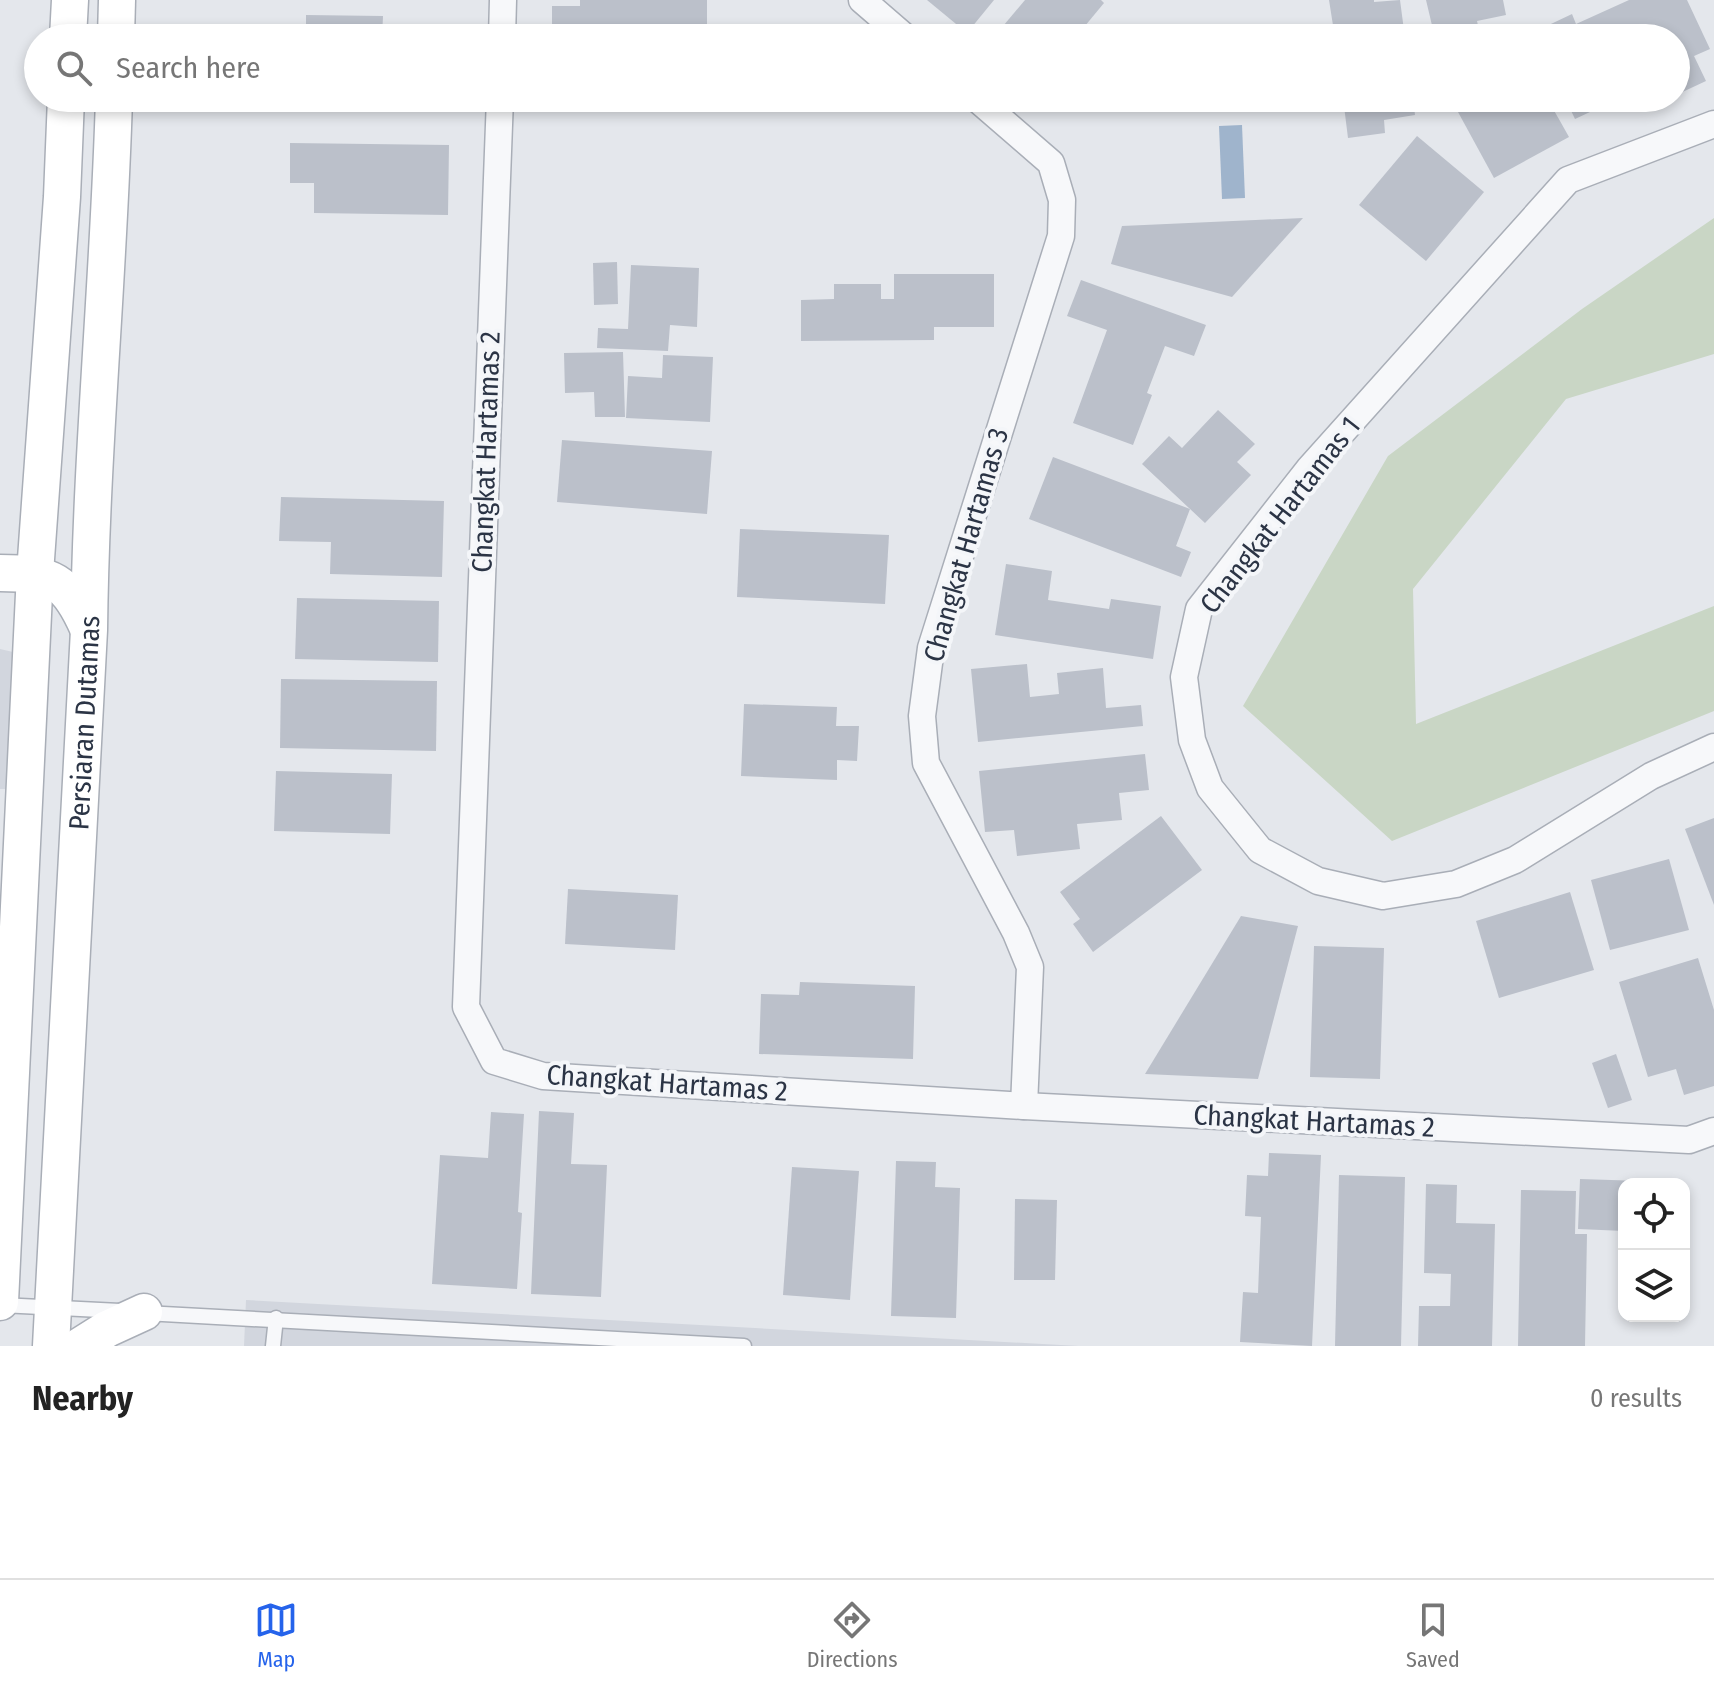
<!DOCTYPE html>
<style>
body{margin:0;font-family:"Fira Sans Condensed",sans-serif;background:#f6f6f6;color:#222}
.controls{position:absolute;right:24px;bottom:24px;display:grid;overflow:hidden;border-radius:16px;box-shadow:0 4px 12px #0003}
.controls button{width:72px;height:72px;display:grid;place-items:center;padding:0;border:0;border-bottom:2px solid #e0e0e0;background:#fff;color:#222;font:40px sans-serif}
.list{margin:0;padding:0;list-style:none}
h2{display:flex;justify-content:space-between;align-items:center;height:104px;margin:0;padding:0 32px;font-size:34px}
h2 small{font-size:26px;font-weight:400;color:#767676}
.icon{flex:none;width:44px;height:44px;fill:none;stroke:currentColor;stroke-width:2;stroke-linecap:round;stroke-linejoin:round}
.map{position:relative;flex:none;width:1714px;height:1346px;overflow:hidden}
.search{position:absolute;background:#fff;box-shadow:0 4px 12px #0003;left:24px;right:24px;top:24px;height:88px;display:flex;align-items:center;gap:20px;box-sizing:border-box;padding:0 28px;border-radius:44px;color:#767676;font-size:30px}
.sheet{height:232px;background:#fff}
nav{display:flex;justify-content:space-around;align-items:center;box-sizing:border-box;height:112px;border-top:2px solid #e0e0e0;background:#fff;font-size:22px;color:#767676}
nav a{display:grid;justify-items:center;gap:4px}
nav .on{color:#2563eb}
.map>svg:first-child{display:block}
</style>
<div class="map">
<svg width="1714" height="1346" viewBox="0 0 1714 1346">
<rect width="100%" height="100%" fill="#e4e7ec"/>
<g fill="#d2d6de">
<path d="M0 649 13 652 9 789H0Z"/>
<path d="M246 1300 1079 1346H244Z"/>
</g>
<path fill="#c9d6c5" d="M1714 218V354L1566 399 1413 589 1416 724 1714 606V711L1392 841 1243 706 1388 456 1582 309Z"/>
<path fill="#9fb4cc" d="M1242 125 1245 198 1222 199 1219 126Z"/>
<g fill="#bbc0ca">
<path d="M580 0H707V38H552V6H580Z"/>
<path d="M927 0H994L967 33Z"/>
<path d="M1025 0H1101L1104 3 1075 38H993Z"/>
<path d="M1329 0H1374V2L1400 0 1405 38H1335Z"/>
<path d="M1426 0H1503L1506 15 1477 21 1481 38H1435Z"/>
<path d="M1629 0H1687L1710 49 1694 56 1706 81 1676 95V38H1537L1534 32 1572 14 1576 24Z"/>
<path d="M306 15 383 16 382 38H306Z"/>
<path d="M1343 98H1413L1415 115 1384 120 1385 133 1348 138Z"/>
<path d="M1458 98H1547L1569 137 1494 178 1452 101Z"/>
<path d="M1565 98H1620L1575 119Z"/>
<path d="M1417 136 1484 192 1426 261 1359 205Z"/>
<path d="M290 143 449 145 448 215 314 213V183H290Z"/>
<path d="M1303 218 1232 297 1111 264 1122 226Z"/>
<path d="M617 262 618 304 594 305 593 263Z"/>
<path d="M631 265 699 268 697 327 670 325 668 351 597 348 598 328 628 329Z"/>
<path d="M894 274H994V327H934V340L801 341V300L834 299V284H881V299H894Z"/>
<path d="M1081 280 1206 325 1194 356 1165 346 1147 393 1152 395 1133 445 1073 423 1107 330 1067 316Z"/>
<path d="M623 352 625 417H595L594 392 565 393 564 353Z"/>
<path d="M663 355 713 357 710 422 626 418 628 376 662 378Z"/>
<path d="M1218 410 1255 444 1237 462 1251 475 1205 523 1142 464 1169 436 1182 448Z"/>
<path d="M562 440 712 451 707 514 557 502Z"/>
<path d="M1053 457 1190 509 1176 546 1191 552 1181 577 1029 519Z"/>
<path d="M281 497 444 501 442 577 330 574 331 542 279 541Z"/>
<path d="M740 529 889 535 885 604 737 597Z"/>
<path d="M1006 564 1052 571 1048 600 1109 609 1111 599 1161 606 1153 659 995 635Z"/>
<path d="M297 598 439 601 438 662 295 659Z"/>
<path d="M1027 664 1030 697 1059 694 1057 673 1103 668 1106 708 1141 705 1143 726 978 742 971 669Z"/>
<path d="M281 679 437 681 436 751 280 748Z"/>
<path d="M744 704 837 707 836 726H859L857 761 837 760V780L741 776Z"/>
<path d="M1145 754 1149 790 1119 793 1122 820 1077 824 1080 849 1017 856 1014 830 985 832 979 771Z"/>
<path d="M276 771 392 774 390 834 274 831Z"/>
<path d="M1161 816 1202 870 1093 952 1073 924 1080 919 1060 892Z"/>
<path d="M1714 818V905L1685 829Z"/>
<path d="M1669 859 1689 930 1610 950 1591 880Z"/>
<path d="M568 889 678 895 675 950 565 944Z"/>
<path d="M1570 892 1594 970 1499 998 1476 921Z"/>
<path d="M1241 916 1298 926 1258 1079 1145 1074Z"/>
<path d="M1314 946 1384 948 1380 1079 1310 1077Z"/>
<path d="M1698 958 1714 1010V1086L1684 1095 1676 1069 1648 1077 1619 982Z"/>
<path d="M800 982 915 986 913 1059 759 1054 761 994 799 995Z"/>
<path d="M1616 1054 1632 1100 1608 1108 1592 1063Z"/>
<path d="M539 1111 574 1113 571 1164 607 1165 601 1297 531 1294Z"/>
<path d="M491 1112 524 1114 518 1212 522 1213 517 1289 432 1284 440 1155 488 1158Z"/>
<path d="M1269 1153 1321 1155 1312 1346 1240 1342 1243 1292 1258 1293 1261 1217 1245 1216 1247 1175 1268 1176Z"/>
<path d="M896 1161 936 1162 935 1187 960 1188 956 1318 891 1316Z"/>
<path d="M792 1167 859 1171 850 1300 783 1295Z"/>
<path d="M1339 1175 1405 1177 1401 1346H1335Z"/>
<path d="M1580 1179 1642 1181V1184H1624V1231L1578 1229Z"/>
<path d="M1426 1184 1457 1185 1456 1223 1495 1224 1492 1346H1418L1419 1306H1450L1451 1274 1424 1273Z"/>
<path d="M1521 1190 1576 1191 1575 1234H1587L1585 1346H1518Z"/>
<path d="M1015 1199 1057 1200 1055 1280H1014Z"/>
</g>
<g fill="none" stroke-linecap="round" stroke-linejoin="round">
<defs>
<g id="lane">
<path d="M1 1305 120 1311"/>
<path d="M145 1313 744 1346"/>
<path d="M273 1346 276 1318"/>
</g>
<g id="street">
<path d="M862 0 906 38"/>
<path d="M502 38 503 0"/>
<path d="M500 98 466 1007 494 1061 543 1076 1024 1106 1689 1140 1714 1131"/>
<path d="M976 98 1051 163 1062 200 1061 236 931 648 922 716 926 763 1016 933 1030 967 1024 1106"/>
<path d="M1714 124 1568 180 1309 469 1199 609 1184 677 1192 740 1210 788 1260 850 1318 881 1383 896 1456 884 1515 860 1651 776 1714 747"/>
</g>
<g id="secondary">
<path d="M68 38 70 0"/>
<path d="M116 38 117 0"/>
<path d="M0 573C52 573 67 580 88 628"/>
<path d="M0 1302 35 573 62 197 66 98"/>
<path id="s1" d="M51 1346 89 630C91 452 109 275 114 98"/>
<path d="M80 1346 107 1329 144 1312"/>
</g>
</defs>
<use href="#lane" stroke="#a9aeb7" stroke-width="17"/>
<use href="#street" stroke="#a9aeb7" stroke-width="29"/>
<use href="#secondary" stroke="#a9aeb7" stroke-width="39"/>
<use href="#lane" stroke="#f7f8fa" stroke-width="14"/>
<use href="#street" stroke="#f7f8fa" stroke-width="26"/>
<use href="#secondary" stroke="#fff" stroke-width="36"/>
</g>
<g text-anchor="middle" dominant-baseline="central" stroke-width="8" stroke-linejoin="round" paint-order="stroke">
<g font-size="28" fill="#2b3445" stroke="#f4f6f9">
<text transform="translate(486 452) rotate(-88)">Changkat Hartamas 2</text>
<text transform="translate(1280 515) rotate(-52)">Changkat Hartamas 1</text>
<text transform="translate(966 545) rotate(-74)">Changkat Hartamas 3</text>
<text stroke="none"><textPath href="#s1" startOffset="624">Persiaran Dutamas</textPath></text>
<text transform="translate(667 1083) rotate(4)">Changkat Hartamas 2</text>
<text transform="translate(1314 1121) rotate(3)">Changkat Hartamas 2</text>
</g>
</g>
</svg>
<div class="controls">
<button><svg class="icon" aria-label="locate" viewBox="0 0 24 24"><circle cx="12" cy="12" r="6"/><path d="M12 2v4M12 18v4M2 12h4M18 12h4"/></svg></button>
<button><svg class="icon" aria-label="layers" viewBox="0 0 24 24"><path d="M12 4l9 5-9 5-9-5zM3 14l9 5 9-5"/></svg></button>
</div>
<div class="search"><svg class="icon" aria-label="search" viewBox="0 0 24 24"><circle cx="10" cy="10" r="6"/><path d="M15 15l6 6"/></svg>Search here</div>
</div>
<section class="sheet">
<h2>Nearby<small>0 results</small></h2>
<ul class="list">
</ul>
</section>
<nav>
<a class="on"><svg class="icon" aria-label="map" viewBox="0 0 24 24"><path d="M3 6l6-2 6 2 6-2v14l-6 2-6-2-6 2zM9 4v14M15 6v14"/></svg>Map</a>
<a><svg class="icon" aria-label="directions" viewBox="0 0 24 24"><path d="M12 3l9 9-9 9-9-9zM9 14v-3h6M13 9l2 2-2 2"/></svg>Directions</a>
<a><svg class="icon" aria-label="saved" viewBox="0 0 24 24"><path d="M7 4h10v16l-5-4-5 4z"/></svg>Saved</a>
</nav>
